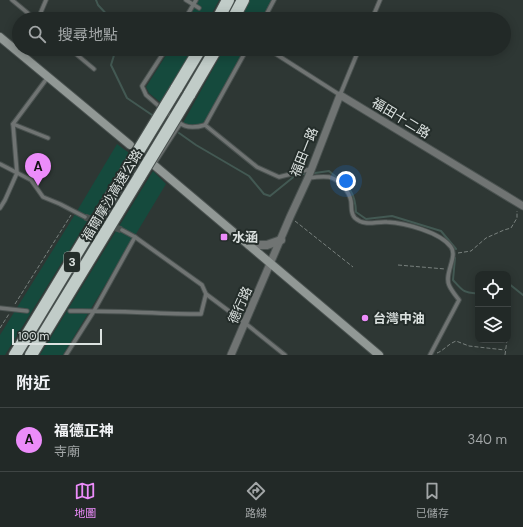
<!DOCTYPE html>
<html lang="zh-TW">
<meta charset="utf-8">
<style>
body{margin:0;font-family:"DM Sans","Noto Sans TC",sans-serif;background:#2a312f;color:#f1f3f6}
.controls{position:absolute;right:12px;bottom:12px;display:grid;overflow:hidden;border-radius:8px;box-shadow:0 2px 10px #0003}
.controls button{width:36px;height:36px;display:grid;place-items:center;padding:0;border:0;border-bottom:1px solid #3f4544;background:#222927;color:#f1f3f6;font:20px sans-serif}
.scale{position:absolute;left:12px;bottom:10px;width:90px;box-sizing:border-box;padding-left:4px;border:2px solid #dce2e0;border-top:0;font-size:11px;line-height:14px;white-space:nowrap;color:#dce2e0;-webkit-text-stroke:3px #242d2a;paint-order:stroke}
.you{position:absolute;left:346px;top:181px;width:14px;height:14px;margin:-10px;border:3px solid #fff;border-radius:50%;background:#1a73e8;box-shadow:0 0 0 6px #1a73e833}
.badge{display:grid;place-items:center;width:26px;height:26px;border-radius:50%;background:#ec8cfa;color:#111;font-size:13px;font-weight:700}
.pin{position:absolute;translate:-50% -33px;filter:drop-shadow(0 1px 2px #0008)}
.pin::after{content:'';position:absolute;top:21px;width:14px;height:12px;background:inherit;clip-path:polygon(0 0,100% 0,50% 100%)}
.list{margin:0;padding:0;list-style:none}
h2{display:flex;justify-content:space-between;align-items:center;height:52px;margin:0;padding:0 16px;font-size:17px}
h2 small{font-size:13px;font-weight:400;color:#a2a6a7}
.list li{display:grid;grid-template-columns:26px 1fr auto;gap:12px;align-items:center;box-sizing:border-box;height:64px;padding:0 16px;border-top:1px solid #3f4544}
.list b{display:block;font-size:15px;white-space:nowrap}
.list p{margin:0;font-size:13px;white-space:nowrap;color:#a2a6a7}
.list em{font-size:13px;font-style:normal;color:#a2a6a7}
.icon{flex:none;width:22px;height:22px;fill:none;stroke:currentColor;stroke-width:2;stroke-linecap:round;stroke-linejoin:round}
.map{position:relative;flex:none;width:523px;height:355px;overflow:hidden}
.search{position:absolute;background:#222927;box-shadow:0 2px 10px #0003;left:12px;right:12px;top:12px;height:44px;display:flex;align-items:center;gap:10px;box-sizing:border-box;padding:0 14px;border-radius:22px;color:#a2a6a7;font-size:15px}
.sheet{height:116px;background:#222927}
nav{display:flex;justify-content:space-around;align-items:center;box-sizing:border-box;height:56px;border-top:1px solid #3f4544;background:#222927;font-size:11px;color:#a2a6a7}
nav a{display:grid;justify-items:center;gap:2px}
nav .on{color:#ec8cfa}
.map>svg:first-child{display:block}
</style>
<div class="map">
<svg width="523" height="355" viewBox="0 0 523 355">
<rect width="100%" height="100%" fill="#2e3734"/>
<g fill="#154a3d">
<path d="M198 0H219L209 19H188Z"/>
<path d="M250 0H272L262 19H240Z"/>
<path d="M170 49H193L160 102 149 93 146 87Z"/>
<path d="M224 49H245L206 121C198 126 191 127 183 123Z"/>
<path d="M117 144 129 153 5 355H0V335L74 216Z"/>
<path d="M153 171 166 184 63 355H40Z"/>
</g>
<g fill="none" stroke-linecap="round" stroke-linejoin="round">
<g stroke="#435953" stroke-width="2">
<path d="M96 0 98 5 111 19"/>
<path d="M129 49 115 52 111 65 127 98 155 117"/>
<path d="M179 133 196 145 249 176 264 194 270 196 296 175 304 174"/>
<path d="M315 173 329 171C346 186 355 188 356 212L366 219 392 216 441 231 456 249"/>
<path d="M455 258 453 280C462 290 464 294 478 293"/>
<path d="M493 274 495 272 498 274"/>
<path d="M508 283 523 295"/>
</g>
<path stroke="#48514e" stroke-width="7" stroke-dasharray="7 3.5" stroke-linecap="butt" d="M85 217 122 230"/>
<defs>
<g id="service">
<path d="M12 0 35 19"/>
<path d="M186 0 199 8"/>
<path d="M38 19 46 0"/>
<path d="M185 19 196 0"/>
<path d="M264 19 274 0"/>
<path d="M372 19 380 0"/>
<path d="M70 49 94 69"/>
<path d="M247 49 205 125 257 167 279 177 311 169"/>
<path d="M268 49 340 95 359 49"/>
<path d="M161 108 146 95 142 86 166 49"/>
<path d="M166 112C180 124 185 131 205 125"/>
<path d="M13 124 48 138"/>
<path d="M0 164 31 180 43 197 60 204 85 217"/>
<path d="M154 164 180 124"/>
<path d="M308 178C315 177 323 176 329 177 339 179 349 191 351 201 352 207 350 213 355 218 365 227 376 221 387 222 405 223 440 232 451 247 458 256 444 274 449 285 451 290 456 296 459 300L430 355"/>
<path d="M0 208 5 200 17 173 13 124 48 77"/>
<path d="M122 230 135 237 202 285 206 294 245 323 285 355"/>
<path d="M0 308 27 311"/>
<path d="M70 311C114 310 157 314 201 314L206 294"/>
<path d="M66 355 94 311 135 237"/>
</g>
<path id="minor" d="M231 355 290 217 308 178 340 95 523 206"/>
<path id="tertiary" d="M249 245H267L281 240"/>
<g id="secondary">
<path d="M0 37 130 145"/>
<path d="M154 165 379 355"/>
</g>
<g id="motorway">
<path d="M218 19 228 0"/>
<path d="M233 19 243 0"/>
<path d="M176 89 200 49"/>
<path d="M189 95 216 49"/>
<path d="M15 355 128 168"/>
<path d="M31 355 140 176"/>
</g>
</defs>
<use href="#service" stroke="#4a5250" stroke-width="5.5"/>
<use href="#minor" stroke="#4a5250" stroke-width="9"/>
<use href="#tertiary" stroke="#4a5250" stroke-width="10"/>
<use href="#secondary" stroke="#4a5250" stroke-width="10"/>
<use href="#motorway" stroke="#4a5250" stroke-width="14"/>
<g stroke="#79817e" stroke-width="1" stroke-dasharray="4 2" stroke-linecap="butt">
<path d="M295 221 353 267"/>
<path d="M458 253 471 251 486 238 504 230 511 228 517 218V211"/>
<path d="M398 265 445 269"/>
<path d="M15 304 71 215"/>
<path d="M0 328 9 314"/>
<path d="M508 336 509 331"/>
<path d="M437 353C443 351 448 344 456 341L469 346 505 350"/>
<path d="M505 355 507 340"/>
</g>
<use href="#service" stroke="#707473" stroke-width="3.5"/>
<use href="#minor" stroke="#707473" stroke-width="7"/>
<use href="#tertiary" stroke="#707473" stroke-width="8"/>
<use href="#secondary" stroke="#919895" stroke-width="8"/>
<use href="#motorway" stroke="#c1ccc8" stroke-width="12"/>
<defs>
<g id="motorway-bridge">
<path d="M128 168 176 89"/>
<path d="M140 176 189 95"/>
</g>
</defs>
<use href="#motorway-bridge" stroke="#4a5250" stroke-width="14" stroke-linecap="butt"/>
<use href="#motorway-bridge" stroke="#c1ccc8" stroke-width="12"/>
</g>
<g fill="#ec8cfa" stroke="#242d2a" stroke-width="1.5">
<rect x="220" y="233" width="8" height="8" rx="2"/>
<circle cx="365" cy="318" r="4"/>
</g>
<g text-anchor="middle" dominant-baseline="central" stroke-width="4" stroke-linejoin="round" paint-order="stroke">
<rect fill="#242d2a" stroke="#a5aca9" stroke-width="1" x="64" y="252" width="16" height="20" rx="3"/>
<g font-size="12" font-weight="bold" fill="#dce2e0">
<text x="72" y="262">3</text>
</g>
<g font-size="13" fill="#dce2e0" stroke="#242d2a">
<text transform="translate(401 118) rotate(31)">福田十二路</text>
<text transform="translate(304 152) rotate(-68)">福田一路</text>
<text transform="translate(112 195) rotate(-59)">福爾摩沙高速公路</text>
<text transform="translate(240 305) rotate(-66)">德行路</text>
</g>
<g font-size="13" font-weight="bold" fill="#dce2e0" stroke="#242d2a" text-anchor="start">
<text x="232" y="237">水涵</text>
<text x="373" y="318">台灣中油</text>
</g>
</g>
</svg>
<div class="controls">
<button><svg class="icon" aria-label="locate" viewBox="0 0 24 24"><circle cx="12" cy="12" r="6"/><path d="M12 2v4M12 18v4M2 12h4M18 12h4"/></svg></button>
<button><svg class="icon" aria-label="layers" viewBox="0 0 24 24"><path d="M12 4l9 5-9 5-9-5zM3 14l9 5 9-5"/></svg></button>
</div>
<div class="scale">100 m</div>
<div class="you"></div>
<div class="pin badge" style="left:38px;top:186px">A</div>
<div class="search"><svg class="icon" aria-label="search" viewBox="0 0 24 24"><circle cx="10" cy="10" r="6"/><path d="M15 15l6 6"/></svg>搜尋地點</div>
</div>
<section class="sheet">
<h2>附近<small></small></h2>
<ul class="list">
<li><span class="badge">A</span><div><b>福德正神</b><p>寺廟</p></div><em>340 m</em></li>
</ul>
</section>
<nav>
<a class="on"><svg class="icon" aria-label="map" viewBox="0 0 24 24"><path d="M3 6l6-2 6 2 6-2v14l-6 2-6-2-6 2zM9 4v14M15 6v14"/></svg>地圖</a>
<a><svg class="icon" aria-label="directions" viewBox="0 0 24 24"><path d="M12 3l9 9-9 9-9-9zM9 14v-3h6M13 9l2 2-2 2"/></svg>路線</a>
<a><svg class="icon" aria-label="saved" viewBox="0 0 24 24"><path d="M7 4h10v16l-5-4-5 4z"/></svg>已儲存</a>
</nav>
